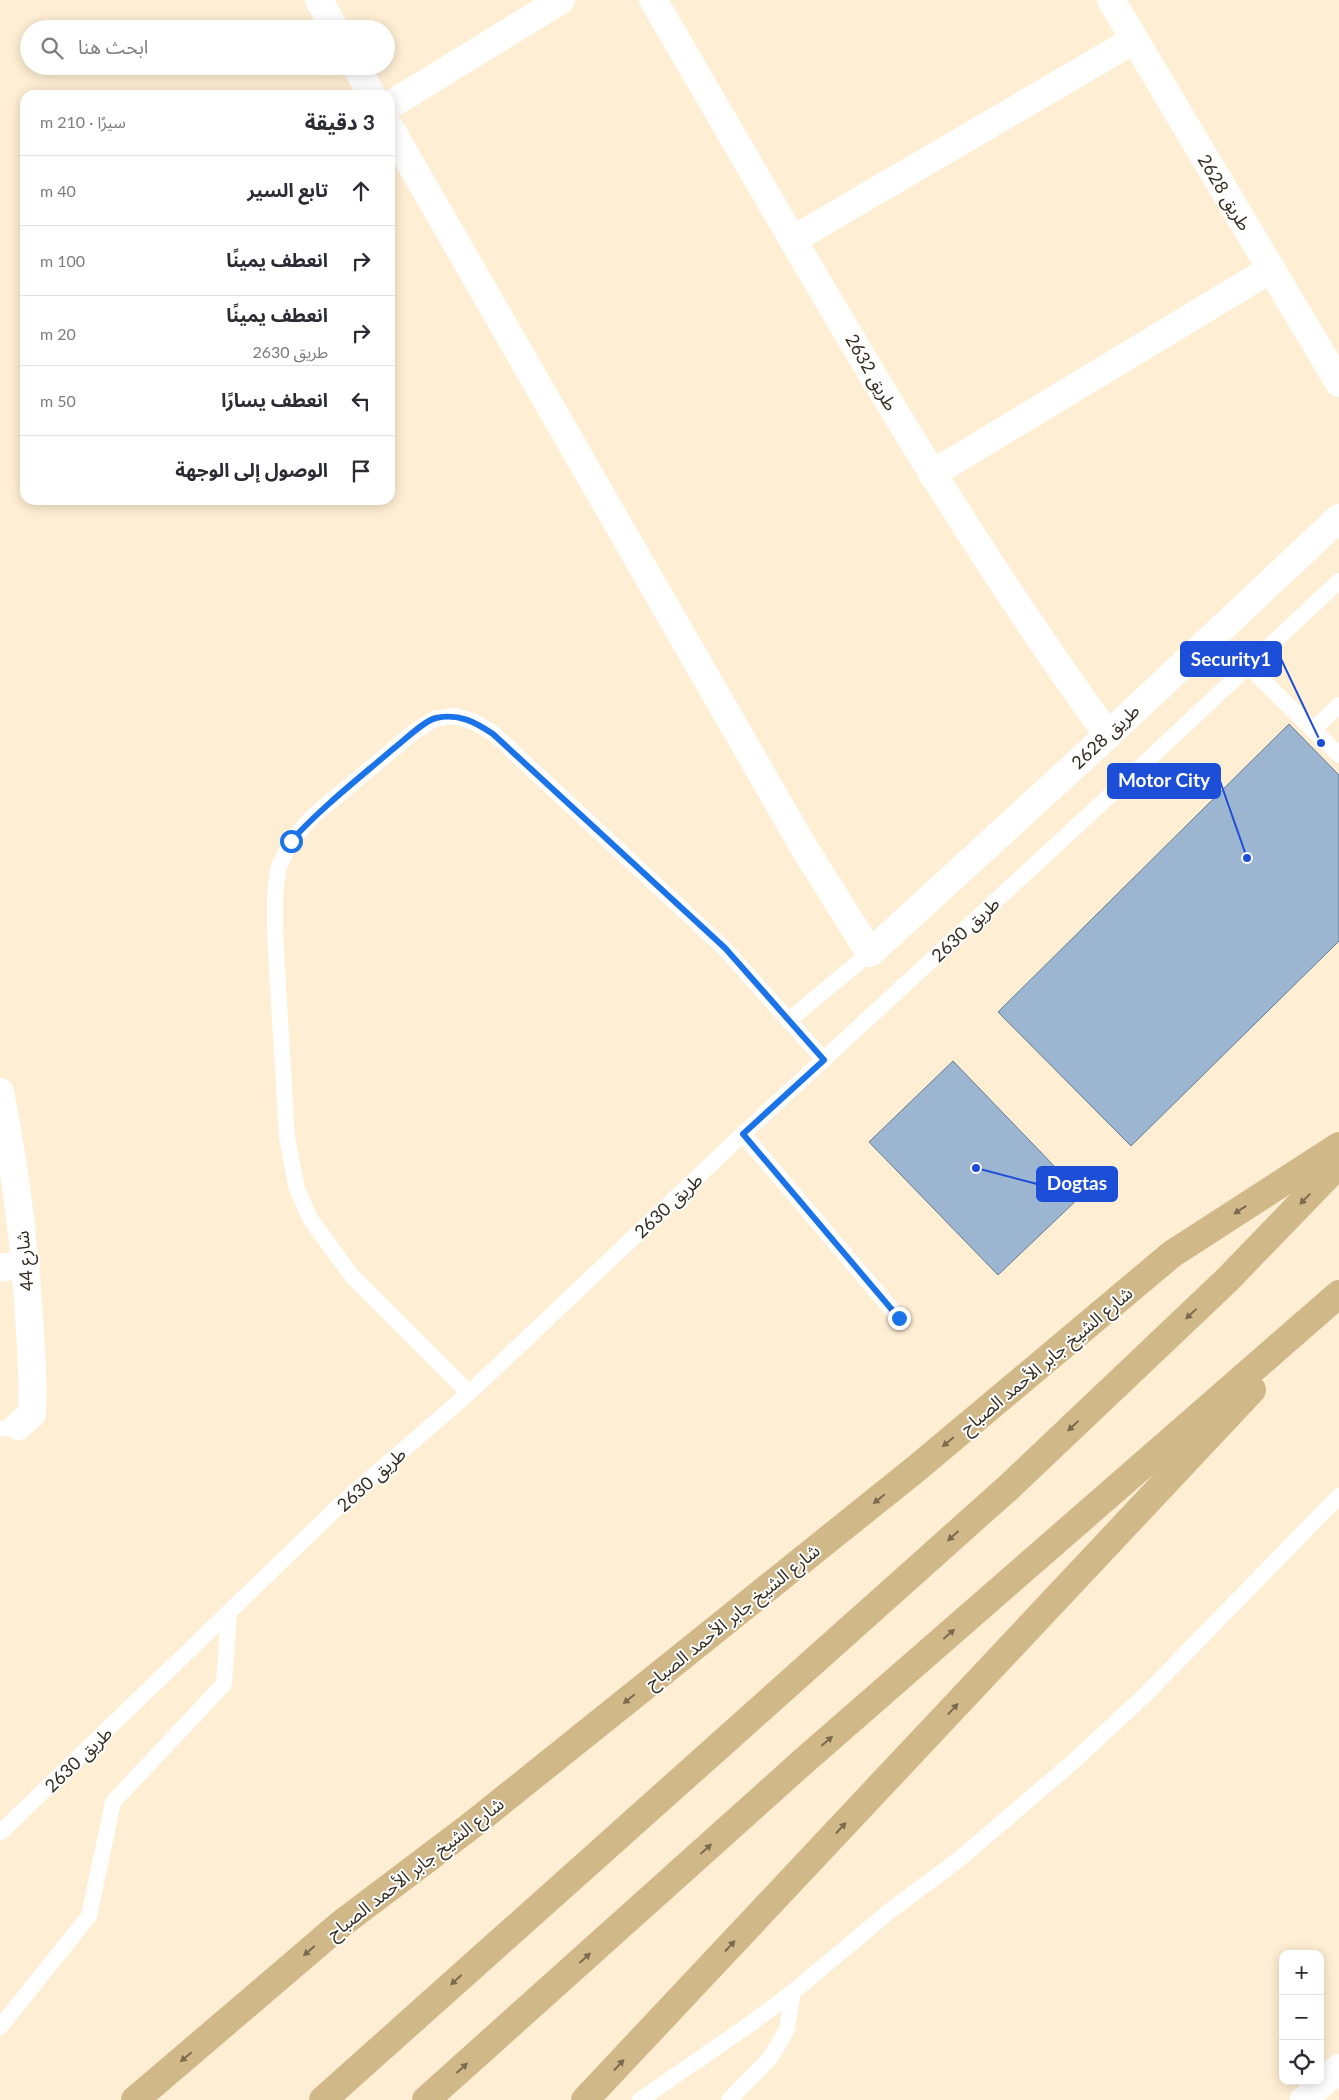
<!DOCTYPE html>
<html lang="ar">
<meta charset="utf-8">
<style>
body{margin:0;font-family:Lato,"Noto Sans Arabic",sans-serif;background:#f2f2f3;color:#2b2b33;direction:rtl}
.controls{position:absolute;right:15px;bottom:15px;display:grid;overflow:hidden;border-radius:10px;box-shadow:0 2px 12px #0003}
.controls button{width:45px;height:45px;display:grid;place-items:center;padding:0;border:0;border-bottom:1px solid #e1e1e2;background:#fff;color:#2b2b33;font:25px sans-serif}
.stop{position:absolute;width:15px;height:15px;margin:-11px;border:4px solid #1a73e8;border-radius:50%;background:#fff}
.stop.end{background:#1a73e8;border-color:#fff;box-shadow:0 1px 5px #0008}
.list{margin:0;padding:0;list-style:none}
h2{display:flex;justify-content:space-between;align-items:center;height:65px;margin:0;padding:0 20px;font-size:21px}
h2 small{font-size:16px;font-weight:400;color:#7c7c81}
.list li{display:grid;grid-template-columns:32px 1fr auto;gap:15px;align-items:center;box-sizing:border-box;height:70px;padding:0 20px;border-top:1px solid #e1e1e2}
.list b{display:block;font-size:19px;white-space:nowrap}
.list p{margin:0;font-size:16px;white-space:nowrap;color:#7c7c81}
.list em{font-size:16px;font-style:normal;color:#7c7c81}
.icon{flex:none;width:28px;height:28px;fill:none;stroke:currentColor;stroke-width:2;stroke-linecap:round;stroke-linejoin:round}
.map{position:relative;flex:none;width:1339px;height:2100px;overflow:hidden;direction:ltr}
.search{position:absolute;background:#fff;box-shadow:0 2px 12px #0003;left:20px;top:20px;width:375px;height:55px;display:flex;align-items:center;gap:12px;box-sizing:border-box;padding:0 18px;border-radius:28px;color:#7c7c81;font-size:19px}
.panel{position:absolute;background:#fff;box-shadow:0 2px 12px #0003;left:20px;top:90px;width:375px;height:415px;border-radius:15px;direction:rtl}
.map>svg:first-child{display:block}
</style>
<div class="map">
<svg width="1339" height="2100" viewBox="0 0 1339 2100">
<rect width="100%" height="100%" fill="#feeed3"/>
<g fill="#9cb6d1" stroke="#627a94">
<path d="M1289 724 1339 775V941L1131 1146 998 1012Z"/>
<path d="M953 1061 1082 1195 998 1275 869 1142Z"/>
</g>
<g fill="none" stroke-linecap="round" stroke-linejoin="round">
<g stroke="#fff" stroke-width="16">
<path d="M1248 666 1339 755"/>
<path d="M1313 730 1339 705"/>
<path d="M789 1020 870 953"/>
<path d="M743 1134 899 1318"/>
<path d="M469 1393 352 1276 311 1220 297 1189 287 1138 275 933V895L278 869 291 841 313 816 414 732 434 719 455 716 474 722 493 733 725 949 824 1060"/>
<path d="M0 1429 18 1426"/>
<path d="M1 1832 343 1502 469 1393 743 1134 1132 775 1339 581"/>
<path d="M0 2027 89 1916 113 1802 224 1684 229 1613"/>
<path d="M640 2100 753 2022 793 1992 891 1910 957 1861 1074 1761 1144 1696 1339 1496"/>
<path d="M729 2100 771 2057 787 2029 793 1992"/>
</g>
<g stroke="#fff" stroke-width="28">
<path d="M319 0 335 29"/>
<path d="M653 0C799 248 938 502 1108 735"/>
<path d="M1111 0 1339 383"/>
<path d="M356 66 372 95"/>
<path d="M390 105 561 0"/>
<path d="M390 128 803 846 870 953 1108 735 1339 518"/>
<path d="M794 239 1134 40"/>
<path d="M932 474 1271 269"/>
<path d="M0 1092C15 1166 24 1240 29 1315 31 1348 34 1381 32 1414L18 1426"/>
<path d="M0 1268 26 1264"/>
<path d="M1304 2100 1339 2068"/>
</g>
<g stroke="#d1b888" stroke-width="28">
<path d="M135 2100 341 1924 472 1825 917 1468 1172 1254 1339 1146"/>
<path d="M323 2100 1010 1486 1228 1279 1339 1164"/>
<path d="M426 2100 806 1759 1339 1294"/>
<path d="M585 2100 1252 1390"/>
</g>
</g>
<defs><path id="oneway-solid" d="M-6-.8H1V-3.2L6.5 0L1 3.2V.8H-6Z" transform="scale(1.25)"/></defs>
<g fill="#7b6b4e">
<use href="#oneway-solid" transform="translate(1305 1199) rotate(134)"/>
<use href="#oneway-solid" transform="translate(1240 1210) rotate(147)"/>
<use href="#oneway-solid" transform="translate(1191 1314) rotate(137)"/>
<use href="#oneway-solid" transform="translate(1073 1426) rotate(137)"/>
<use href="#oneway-solid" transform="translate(948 1442) rotate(140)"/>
<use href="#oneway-solid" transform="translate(879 1499) rotate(141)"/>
<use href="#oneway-solid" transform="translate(953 1536) rotate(138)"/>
<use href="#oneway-solid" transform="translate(949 1634) rotate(-41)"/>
<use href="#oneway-solid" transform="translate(629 1699) rotate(141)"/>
<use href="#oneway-solid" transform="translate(953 1709) rotate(-47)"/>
<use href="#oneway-solid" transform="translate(827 1741) rotate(-41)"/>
<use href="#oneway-solid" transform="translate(841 1828) rotate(-47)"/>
<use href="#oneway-solid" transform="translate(706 1849) rotate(-42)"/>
<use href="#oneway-solid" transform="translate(730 1946) rotate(-47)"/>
<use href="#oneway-solid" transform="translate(309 1951) rotate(139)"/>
<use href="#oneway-solid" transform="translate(585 1958) rotate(-42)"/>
<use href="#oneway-solid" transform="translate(456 1980) rotate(138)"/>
<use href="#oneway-solid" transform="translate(186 2057) rotate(140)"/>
<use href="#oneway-solid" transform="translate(619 2065) rotate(-47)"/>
<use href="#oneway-solid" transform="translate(462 2068) rotate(-42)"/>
</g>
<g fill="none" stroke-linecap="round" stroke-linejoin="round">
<path stroke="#1a73e8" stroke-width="6" d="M291 841C322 807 358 779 393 749 404 741 423 721 436 718 459 713 475 722 493 734L725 948 824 1060 743 1134 899 1318"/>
</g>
<g text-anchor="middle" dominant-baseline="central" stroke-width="4" stroke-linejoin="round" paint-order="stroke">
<g font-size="18" fill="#342c1f" stroke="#fff">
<text transform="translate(1225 192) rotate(59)">طريق 2628</text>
<text transform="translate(872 372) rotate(60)">طريق 2632</text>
<text transform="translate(1105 736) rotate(-43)">طريق 2628</text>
<text transform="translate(965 929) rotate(-43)">طريق 2630</text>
<text transform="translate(668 1205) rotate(-43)">طريق 2630</text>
<text transform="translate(24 1261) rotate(-95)">شارع 44</text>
<text transform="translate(1046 1360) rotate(-40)">شارع الشيخ جابر الأحمد الصباح</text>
<text transform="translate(371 1479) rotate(-42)">طريق 2630</text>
<text transform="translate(732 1616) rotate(-39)">شارع الشيخ جابر الأحمد الصباح</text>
<text transform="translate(78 1759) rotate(-44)">طريق 2630</text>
<text transform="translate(415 1868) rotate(-38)">شارع الشيخ جابر الأحمد الصباح</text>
</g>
</g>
<path fill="none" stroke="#1d4ed8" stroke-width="2" d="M1321 743L1281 659M1247 858L1220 781M976 1168L1037 1184"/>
<g fill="#1d4ed8" stroke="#fff" stroke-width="2">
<circle cx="1321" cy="743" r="5"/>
<circle cx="1247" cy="858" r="5"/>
<circle cx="976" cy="1168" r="5"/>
</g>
<g fill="#1d4ed8" stroke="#1d4ed8" stroke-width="2">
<rect x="1181" y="642" width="100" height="34" rx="5"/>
<rect x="1108" y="764" width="112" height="34" rx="5"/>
<rect x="1037" y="1167" width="80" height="34" rx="5"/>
</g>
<g font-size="19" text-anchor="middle" font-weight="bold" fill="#fff">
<text x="1231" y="666">Security1</text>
<text x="1164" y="787">Motor City</text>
<text x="1077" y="1190">Dogtas</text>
</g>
</svg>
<div class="controls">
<button>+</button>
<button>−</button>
<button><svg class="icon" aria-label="locate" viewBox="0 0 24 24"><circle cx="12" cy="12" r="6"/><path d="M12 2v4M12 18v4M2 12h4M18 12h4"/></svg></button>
</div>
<div class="stop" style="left:291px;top:841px"></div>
<div class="stop end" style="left:899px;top:1318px"></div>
<div class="search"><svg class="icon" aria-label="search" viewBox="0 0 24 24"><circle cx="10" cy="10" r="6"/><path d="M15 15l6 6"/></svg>ابحث هنا</div>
<section class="panel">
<h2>3 دقيقة<small>سيرًا · 210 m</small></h2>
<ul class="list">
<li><svg class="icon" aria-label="ahead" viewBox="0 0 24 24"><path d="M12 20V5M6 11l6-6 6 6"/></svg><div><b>تابع السير</b></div><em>40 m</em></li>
<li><svg class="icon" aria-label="right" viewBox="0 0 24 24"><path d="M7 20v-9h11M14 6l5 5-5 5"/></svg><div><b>انعطف يمينًا</b></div><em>100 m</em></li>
<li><svg class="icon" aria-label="right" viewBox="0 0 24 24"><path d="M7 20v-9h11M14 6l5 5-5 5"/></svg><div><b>انعطف يمينًا</b><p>طريق 2630</p></div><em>20 m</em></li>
<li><svg class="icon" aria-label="left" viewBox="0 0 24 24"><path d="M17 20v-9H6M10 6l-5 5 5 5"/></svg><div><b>انعطف يسارًا</b></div><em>50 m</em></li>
<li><svg class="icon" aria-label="arrive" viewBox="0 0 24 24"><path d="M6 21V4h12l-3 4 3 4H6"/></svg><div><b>الوصول إلى الوجهة</b></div></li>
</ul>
</section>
</div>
